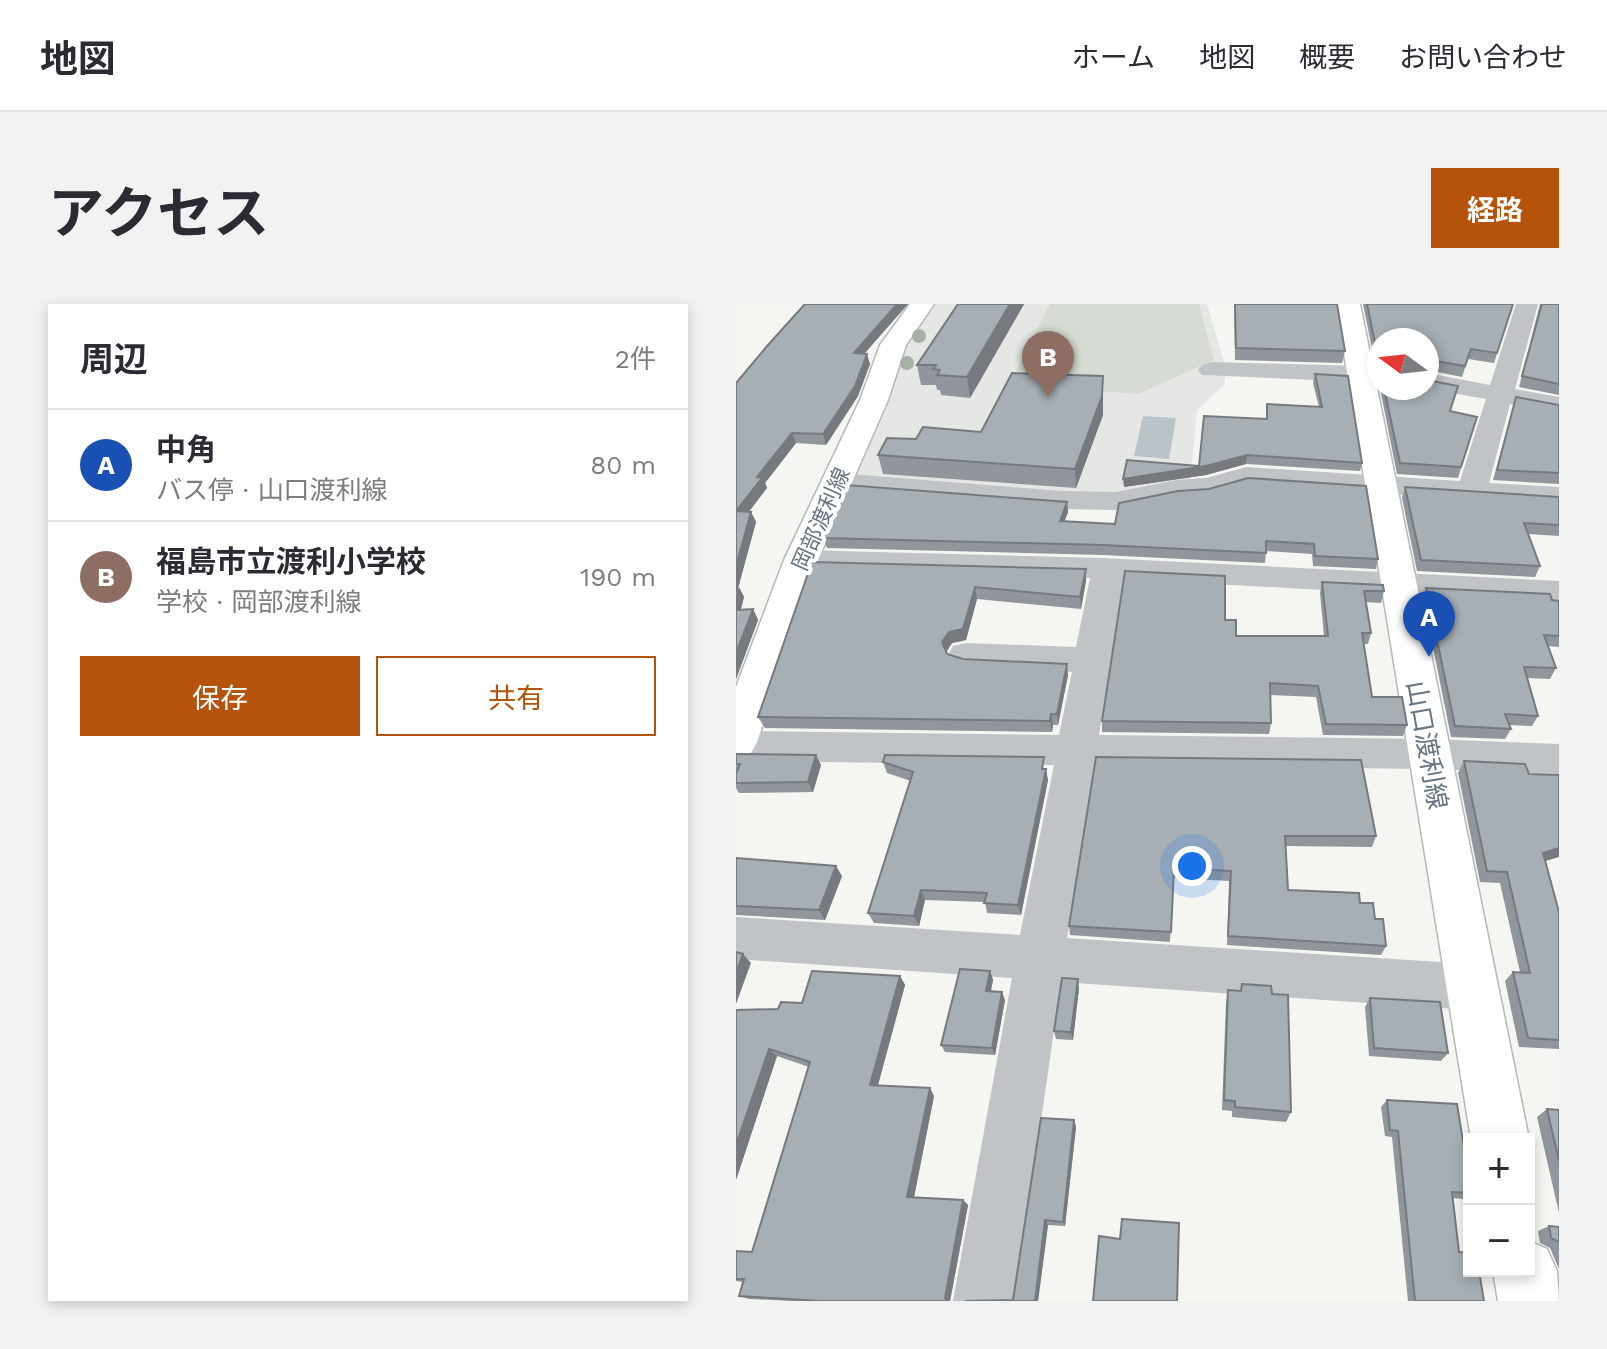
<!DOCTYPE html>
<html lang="ja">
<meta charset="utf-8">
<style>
body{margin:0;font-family:"Work Sans","Noto Sans JP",sans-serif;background:#f2f2f3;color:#2b2b33}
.controls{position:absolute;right:24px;bottom:24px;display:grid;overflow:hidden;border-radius:0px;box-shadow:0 4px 12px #0003}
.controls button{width:72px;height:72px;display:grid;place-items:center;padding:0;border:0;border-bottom:2px solid #e1e1e2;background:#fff;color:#2b2b33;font:40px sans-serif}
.compass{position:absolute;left:631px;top:24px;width:72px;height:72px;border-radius:50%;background:#fff;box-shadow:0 4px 12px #0003;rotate:285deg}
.you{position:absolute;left:456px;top:562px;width:28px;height:28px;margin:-20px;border:6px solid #fff;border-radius:50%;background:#1a73e8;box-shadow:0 0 0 12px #1a73e833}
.badge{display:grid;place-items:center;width:52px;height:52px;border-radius:50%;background:#b45309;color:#fff;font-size:26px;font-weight:700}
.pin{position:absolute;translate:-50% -66px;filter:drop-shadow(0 2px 4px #0008)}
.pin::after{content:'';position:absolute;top:42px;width:28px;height:24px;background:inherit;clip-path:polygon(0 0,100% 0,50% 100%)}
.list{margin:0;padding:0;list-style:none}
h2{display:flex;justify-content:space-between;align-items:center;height:104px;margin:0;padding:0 32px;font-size:34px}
h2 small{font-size:26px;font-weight:400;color:#7c7c81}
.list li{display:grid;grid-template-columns:52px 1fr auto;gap:24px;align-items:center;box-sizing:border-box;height:112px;padding:0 32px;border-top:2px solid #e1e1e2}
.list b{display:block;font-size:30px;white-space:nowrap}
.list p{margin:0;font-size:26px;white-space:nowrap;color:#7c7c81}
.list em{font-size:26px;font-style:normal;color:#7c7c81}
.actions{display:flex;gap:16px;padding:24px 32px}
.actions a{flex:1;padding:18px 0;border:2px solid #b45309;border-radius:0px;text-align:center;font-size:28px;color:#b45309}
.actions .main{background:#b45309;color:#fff}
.map{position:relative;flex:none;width:823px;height:997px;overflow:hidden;border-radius:0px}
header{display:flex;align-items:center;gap:48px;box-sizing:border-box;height:112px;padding:0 40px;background:#fff;border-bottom:2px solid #e1e1e2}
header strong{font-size:38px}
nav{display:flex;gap:44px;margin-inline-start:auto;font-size:28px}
.intro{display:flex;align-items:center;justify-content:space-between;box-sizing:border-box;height:192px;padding:0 48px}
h1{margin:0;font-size:56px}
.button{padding:20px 36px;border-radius:0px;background:#b45309;color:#fff;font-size:28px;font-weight:700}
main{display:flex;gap:48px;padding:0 48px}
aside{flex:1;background:#fff;border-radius:0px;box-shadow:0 4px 12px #0003}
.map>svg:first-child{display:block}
</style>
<header>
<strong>地図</strong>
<nav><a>ホーム</a><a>地図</a><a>概要</a><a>お問い合わせ</a></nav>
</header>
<div class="intro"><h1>アクセス</h1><a class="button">経路</a></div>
<main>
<aside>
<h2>周辺<small>2件</small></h2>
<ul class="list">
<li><span class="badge" style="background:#1a4fb4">A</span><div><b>中角</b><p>バス停 · 山口渡利線</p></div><em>80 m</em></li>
<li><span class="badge" style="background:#8d6e63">B</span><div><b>福島市立渡利小学校</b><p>学校 · 岡部渡利線</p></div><em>190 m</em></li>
</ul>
<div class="actions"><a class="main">保存</a><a>共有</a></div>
</aside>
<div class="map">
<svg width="823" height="997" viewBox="0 0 823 997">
<rect width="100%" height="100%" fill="#f5f5f2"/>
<path fill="#e5e7e5" d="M199 0H471L489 61V80L461 106 454 180 372 191 115 177 163 58 181 22Z"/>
<path fill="#d6dcd3" d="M314 0H463L478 56 402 90 273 80Z"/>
<path fill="#bac4c8" d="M407 112 440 114 433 155 398 152Z"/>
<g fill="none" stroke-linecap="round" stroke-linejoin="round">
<defs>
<g id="major">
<path d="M174 0H198L170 41 152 96 82 256 21 438 15 449 0 454V383L48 256 124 96 144 41Z"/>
<path d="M600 0H624L793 835H735Z"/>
<path d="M793 937 811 945 821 967 823 997H762L757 967H793Z"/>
</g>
</defs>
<use href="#major" stroke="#b4b7bb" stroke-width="3"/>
<g fill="#c0c4c7" fill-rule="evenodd">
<path d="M780 0H802L779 85 823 93V109L774 100 753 179 823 183V201L511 181 472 192 441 194 380 206 326 205 101 187 91 184 86 178 91 172 101 169 326 187 380 188 441 176 470 174 510 163 724 177 750 95 688 84H691V69L754 81Z"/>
<path d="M475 58 624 62 633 65 637 70 633 75 624 78 466 71 462 66 466 61Z"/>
<path d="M65 246 366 254 823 277V299L387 275 363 431 692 435 823 440V470L692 465 358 461 331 634 735 660 752 667 760 683 752 699 735 706 325 678 279 997H217L276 674 0 655V613L284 631 318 461 0 457V427L323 431 336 368 230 363 217 360 212 351 217 342 230 339 340 343 354 274 65 266 54 263 49 256 54 249Z"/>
</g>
<use href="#major" fill="#fff" fill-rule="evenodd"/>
</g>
<g fill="#a7b0a4">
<circle cx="183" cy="32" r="7"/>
<circle cx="171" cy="59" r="7"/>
</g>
<g fill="#90969b">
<path d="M69 0H172L128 50 134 60 122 92 90 141 60 139 29 179 31 184 13 208H15L20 218 2 283 8 293 5 305H17L22 316 0 375V79Z"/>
<path d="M222 0H288L234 94 205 91 204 86H201L200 81H185L181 61Z"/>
<path d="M498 0H601L609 47 606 59 499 56Z"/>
<path d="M627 0H777L758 59 732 55 726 73 692 66 643 36V79Z"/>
<path d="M804 0H823V91L783 83Z"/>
<path d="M579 70 626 159 624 167 510 160 470 171 388 183 463 162 530 115 531 100 583 103 577 79Z"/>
<path d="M644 84H691L714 107 741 113 722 174 661 170Z"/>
<path d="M367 91V111L340 184 147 170 142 151 180 135 245 128Z"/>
<path d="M780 93 823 101V180L757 176Z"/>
<path d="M669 183 823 193V232L792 230 804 262 799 273 681 267 666 194Z"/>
<path d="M442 187 642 255 640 265 577 262 576 250 530 247 529 259 366 251 91 244 87 234 331 198 332 208 328 217 379 220Z"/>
<path d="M76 258 350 265V277L345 305 241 295 230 336 216 339 210 348 211 350 227 355 332 371 322 421H317L316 428 29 424 22 413Z"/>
<path d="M586 278 648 287 645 299 630 298 635 329 632 340H628L636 393 671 421 667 432 587 431 580 393 534 391 535 419 533 430 366 428V417L489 316 500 332H588L584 289Z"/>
<path d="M690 284 823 297V343L812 342 820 364 814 375 791 374 802 412 796 422 773 421 775 425 769 435 715 433 687 294Z"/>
<path d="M0 450 85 461 77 488 3 489 0 484Z"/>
<path d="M360 453 640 532 636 543 550 542 552 586 624 599 639 615 650 642 645 651 491 641 493 577 437 574 434 638 334 631 333 622Z"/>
<path d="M728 457 809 557 823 608V745L783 743 769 677 777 668H784L764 579 744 578 722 469Z"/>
<path d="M147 458 309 465 312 476 285 611 251 609 249 598 189 596 183 622 138 619 132 609 175 477 151 469Z"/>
<path d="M0 554 106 572 89 616 0 611Z"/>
<path d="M254 667 257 676 255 687 269 696 259 751 209 748 205 741Z"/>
<path d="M164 672 169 681 142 781 198 792 178 893 227 896 232 901 214 997H56L13 995 3 992 7 978 0 977V947L16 948 73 763 41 752 0 876 42 705Z"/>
<path d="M506 680 536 690 555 808 550 818 496 813V807L486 806 490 699 492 686 504 687Z"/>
<path d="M343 684 337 736 320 735 318 727Z"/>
<path d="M634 694 712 749 705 757 633 752 629 703Z"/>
<path d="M651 796 733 874V891L728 895 716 894 723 948 748 997H672L656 833 649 832 645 803Z"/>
<path d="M811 805 823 806V909L801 813Z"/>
<path d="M338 816 340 823 329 922 312 921 302 997H229L277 996Z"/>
<path d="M813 922 823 923V965L814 944 804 939 802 927Z"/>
</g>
<g fill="#767a7e">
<path d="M161 0H172L120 59 118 49Z"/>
<path d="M274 0H288L234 94 231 73Z"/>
<path d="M131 50 134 60 122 92 90 141 87 130Z"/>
<path d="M367 72V111L340 184 339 165Z"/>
<path d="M56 129 60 139 29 179 31 184 5 217 0 207 21 173Z"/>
<path d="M511 151 510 160 470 171 388 183 387 175 470 162Z"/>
<path d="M331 198 332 208 325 227 324 217Z"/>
<path d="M15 208 20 218 0 292V262Z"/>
<path d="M350 265V277L345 305 344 293Z"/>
<path d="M3 283 8 293 2 316 0 313V293Z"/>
<path d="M239 283 241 295 230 336 216 339 209 350 206 338Z"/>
<path d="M17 305 22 316 0 375V349Z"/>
<path d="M331 360 332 371 322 421 321 410Z"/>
<path d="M315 410 317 421 316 428 314 417Z"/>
<path d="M80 451 85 461 77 488 72 478Z"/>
<path d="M310 465 312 476 285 611 282 601Z"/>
<path d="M823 544V553L799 560 807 549Z"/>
<path d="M100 562 106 572 89 616 83 606Z"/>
<path d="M185 586 189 596 183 622 178 612Z"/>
<path d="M7 650 15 659 0 700V669Z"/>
<path d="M254 667 257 676 253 695 250 687Z"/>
<path d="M164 672 169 681 140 788 134 781Z"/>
<path d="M342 675 343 684 337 736 335 728Z"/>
<path d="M266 688 269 696 259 751 256 744Z"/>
<path d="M33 745 41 752 0 876V841Z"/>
<path d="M194 784 198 792 177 898 171 893Z"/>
<path d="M338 816 340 823 329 922 327 918Z"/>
<path d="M227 896 232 901 214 997H212L209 994Z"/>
<path d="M309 916 312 921 302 997H299Z"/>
</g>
<g fill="#a8afb4" stroke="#767a7e" stroke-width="2">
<path d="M69 0H161L118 49 131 50 119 82 87 130 56 129 21 173 26 174 0 207 15 208 0 262V79L32 41Z"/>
<path d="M222 0H274L231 73 201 71 204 66 197 65 200 61H181Z"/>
<path d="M499 0H601L609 47 500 44Z"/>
<path d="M631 0H777L761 49 735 45 729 62 694 56 691 59V36H643V58Z"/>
<path d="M806 0H823V80L786 72Z"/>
<path d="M276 69 367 72 366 92 339 165 142 151 151 134 180 135 187 123 245 128Z"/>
<path d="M579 70 612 72 626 159 511 151 470 162 387 175 391 156 463 162 468 112 531 115V100L586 103Z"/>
<path d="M691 76 722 82 714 107 741 113 725 163 664 159 648 84H691Z"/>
<path d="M780 93 823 101V169L761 166Z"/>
<path d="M512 174 630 182 642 255 579 252 578 240 530 237V249L366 241 87 234 110 181 331 198 324 217 379 220 383 199 442 187 473 185Z"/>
<path d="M669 183 823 193V221L788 219 804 262 685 256Z"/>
<path d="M76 258 350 265 344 293 239 283 227 325 213 328 206 338 211 350 227 355 331 360 321 410H315L314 417 22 413Z"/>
<path d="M389 267 489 272V316H500V332H592L586 278 647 281 648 287H628L635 329H626L636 393H666L671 421 590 420 582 382 534 379 535 419 366 417Z"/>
<path d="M690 284 814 290 816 296 823 297V332L808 331 820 364 788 363 802 412 769 410 775 425 719 422Z"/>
<path d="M17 305 0 349V306Z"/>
<path d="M0 450 80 451 72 478 0 479V470L4 460H0Z"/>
<path d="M149 451 308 453 306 465H310L282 601 248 599 251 589 185 586 178 612 132 609 177 468 147 458Z"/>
<path d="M360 453 625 456 640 532H549L552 586 623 589 624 599H637L639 615H647L650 642 492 632 495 567 438 564 435 628 333 622Z"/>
<path d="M728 457 789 460 793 470 823 471V544L807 549 823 608V736L792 734 777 668 794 669 771 568 751 567Z"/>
<path d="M0 554 100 562 83 606 0 602Z"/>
<path d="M0 648 7 650 0 669Z"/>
<path d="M224 665 254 667 250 687 266 688 256 744 205 741Z"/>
<path d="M76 667 164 672 134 781 194 784 171 893 227 896 209 994 212 997H85L3 992 8 975H0V947L16 948 74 758 33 745 0 841V706L42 705 45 698 66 699Z"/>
<path d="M326 674 342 675 335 728 318 727Z"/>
<path d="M506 680 535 682 536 690 552 691 555 808 499 803V797L488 796 492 686 505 687Z"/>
<path d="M634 694 704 698 712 749 638 744Z"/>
<path d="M651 796 721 800 733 874V889L716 888 723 948 733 949V967H743L748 997H679L662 827 654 826Z"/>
<path d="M811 805 823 806V857Z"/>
<path d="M305 814 338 816 327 918 309 916 299 997H229L277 996Z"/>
<path d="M386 915 443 919 441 997H357L363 932 384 935Z"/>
<path d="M813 922 823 923V938L815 934Z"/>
</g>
<g text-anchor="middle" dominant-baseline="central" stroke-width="8" stroke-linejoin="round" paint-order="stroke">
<g font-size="22" fill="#667481" stroke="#fff">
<text transform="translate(85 215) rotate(-66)">岡部渡利線</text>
</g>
<g font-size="26" fill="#667481" stroke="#fff">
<text transform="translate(691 441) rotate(80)">山口渡利線</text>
</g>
</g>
</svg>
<div class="controls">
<button>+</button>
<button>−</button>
</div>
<svg class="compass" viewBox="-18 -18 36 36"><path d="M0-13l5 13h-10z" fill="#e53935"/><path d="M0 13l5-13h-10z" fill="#7c7c81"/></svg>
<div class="you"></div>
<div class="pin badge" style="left:693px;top:353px;background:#1a4fb4">A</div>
<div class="pin badge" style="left:312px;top:93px;background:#8d6e63">B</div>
</div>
</main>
